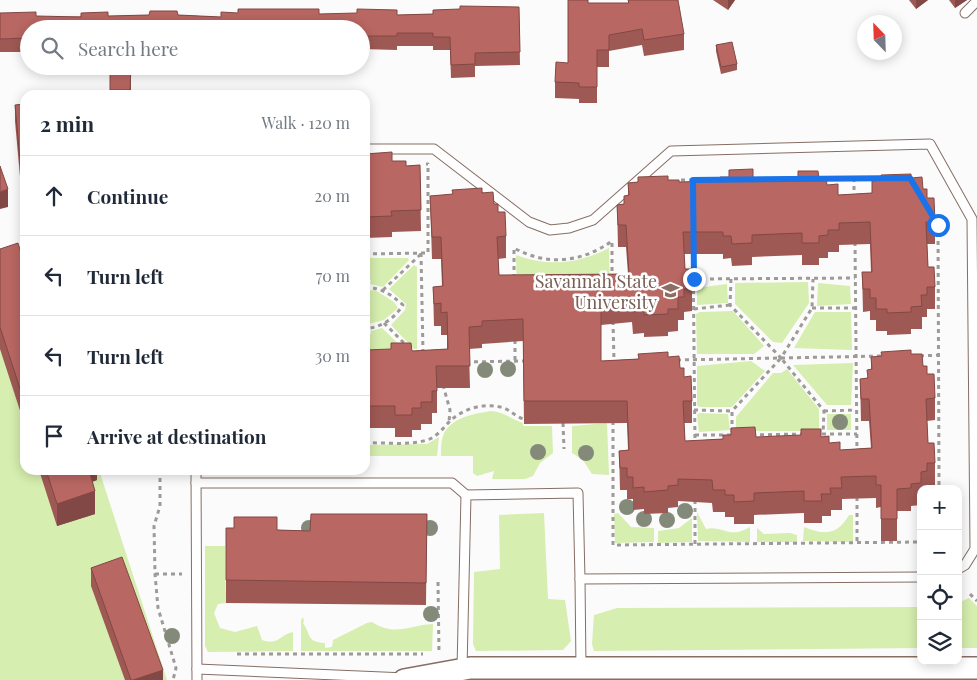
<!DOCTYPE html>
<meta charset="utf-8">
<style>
body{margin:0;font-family:"Playfair Display",serif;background:#f2f2f3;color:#1f2937}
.controls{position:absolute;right:15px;bottom:15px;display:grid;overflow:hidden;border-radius:10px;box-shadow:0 2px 12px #0003}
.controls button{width:45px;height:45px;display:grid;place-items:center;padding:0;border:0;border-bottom:1px solid #e0e1e3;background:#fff;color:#1f2937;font:25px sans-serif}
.compass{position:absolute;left:857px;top:15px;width:45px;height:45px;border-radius:50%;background:#fff;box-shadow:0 2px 12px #0003;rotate:337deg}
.stop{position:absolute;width:15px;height:15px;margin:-11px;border:4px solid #1a73e8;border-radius:50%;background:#fff}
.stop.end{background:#1a73e8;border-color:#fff;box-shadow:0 1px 5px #0008}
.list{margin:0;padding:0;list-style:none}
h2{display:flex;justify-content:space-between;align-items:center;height:65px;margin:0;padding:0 20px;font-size:21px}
h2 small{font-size:16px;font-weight:400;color:#747a83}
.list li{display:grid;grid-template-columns:32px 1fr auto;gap:15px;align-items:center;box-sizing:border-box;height:80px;padding:0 20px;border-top:1px solid #e0e1e3}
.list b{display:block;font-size:19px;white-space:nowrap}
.list em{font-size:16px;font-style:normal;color:#747a83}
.icon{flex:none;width:28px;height:28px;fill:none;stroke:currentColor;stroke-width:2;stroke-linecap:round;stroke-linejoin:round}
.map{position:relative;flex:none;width:977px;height:680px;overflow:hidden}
.search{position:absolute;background:#fff;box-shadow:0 2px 12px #0003;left:20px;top:20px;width:350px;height:55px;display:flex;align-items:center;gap:12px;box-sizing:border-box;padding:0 18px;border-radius:28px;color:#747a83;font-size:19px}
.panel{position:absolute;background:#fff;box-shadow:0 2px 12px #0003;left:20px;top:90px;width:350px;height:385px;border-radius:15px}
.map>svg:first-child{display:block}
</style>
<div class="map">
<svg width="977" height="680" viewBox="0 0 977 680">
<rect width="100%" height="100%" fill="#fbfbfb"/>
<g fill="#d6eeaf">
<path d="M609 248 610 300 517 301 516 255C549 267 578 264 609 248Z"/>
<path d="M25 255V470H99L167 680H0V263Z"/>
<path d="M365 258H408L409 260 383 287 370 284 371 280H365Z"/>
<path d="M414 265 417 267V349H414L391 325 405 310 406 304 389 289Z"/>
<path d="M808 282 809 303 782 343 773 342 735 304V283Z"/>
<path d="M818 283 850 286 851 304 817 306Z"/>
<path d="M727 284 728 303 697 305V288Z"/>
<path d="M375 290 394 302 398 308 384 320 365 325V291Z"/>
<path d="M733 311 764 346 754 354H697L696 314 700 312Z"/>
<path d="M815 312H851L852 350 794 348Z"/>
<path d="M382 328 411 356H365V334H371V331Z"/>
<path d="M751 361 765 371 732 407H699L697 405V366Z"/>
<path d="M853 363 851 405H827L793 365Z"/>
<path d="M787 369 819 409V431H736V417L773 373H781Z"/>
<path d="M491 411C504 412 511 419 523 423V426H552L553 453 540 463 533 476 525 479H492L494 471 477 476 473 473V456H441C441 450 441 441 443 436 450 417 474 414 491 411Z"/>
<path d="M699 413 728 414 730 430 699 432 697 415Z"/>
<rect x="827" y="414" width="24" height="16"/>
<path d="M607 423 609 475 592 474 583 460 572 453V426Z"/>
<path d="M439 437 437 456H365V445L427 444Z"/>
<path d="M697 512 706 529C724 525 728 540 750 527V542L698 541Z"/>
<path d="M544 513 548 599 565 600 571 641 563 650 476 651 473 644 474 572 500 569 499 515Z"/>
<path d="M618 513 631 527 654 528V542L615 543 614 514Z"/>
<path d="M849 515H853V542L803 541 804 527C824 535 837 536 849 515Z"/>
<path d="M692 518V542L658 543V531L679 528Z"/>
<path d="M757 528 764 534 790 533 797 535V542H757Z"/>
<path d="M205 546H225L226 603 218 604 214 613 220 628 235 632 257 626 262 640C279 646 280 634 293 632V651L208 652 205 646Z"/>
<path d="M969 598 977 606V648H958V603Z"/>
<path d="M921 607V648L594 651 592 644 594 615 617 608Z"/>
<path d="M303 617 304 621 303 623C311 634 306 642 325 643V648L332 647 333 640 367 623 372 622C394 637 410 625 433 624L432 651H301V620Z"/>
</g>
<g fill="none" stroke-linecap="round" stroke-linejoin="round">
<defs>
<g id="service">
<path d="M965 13 977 1"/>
<path d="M365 149H434L529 222 550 230 569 228 593 220 671 151 930 144 972 219 975 549 965 565 958 569"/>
<path d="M196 470 197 680"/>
<path d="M196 483H452L466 495"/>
<path d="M581 668 580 579 921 577"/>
<path d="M197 669 406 678"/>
<path d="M462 669 466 495 578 493 580 579"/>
</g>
<path id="tertiary" d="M404 680 470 668H977"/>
</defs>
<use href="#service" stroke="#866e63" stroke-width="11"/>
<use href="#tertiary" stroke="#866e63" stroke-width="24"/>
<g stroke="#9e9a98" stroke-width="3" stroke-dasharray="4 4" stroke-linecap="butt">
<path d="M854 178V198"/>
<path d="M824 179 885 178"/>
<path d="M681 180H723"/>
<path d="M934 218 938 225 939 489"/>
<path d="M855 242 857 453"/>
<path d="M693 250 695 444"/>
<path d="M421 253 423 353"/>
<path d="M365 254 428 253V164H426"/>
<path d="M514 278V248C547 266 581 263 612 241V277"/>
<path d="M694 279 855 278"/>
<path d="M731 279 730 305 781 358 812 308 813 279"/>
<path d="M365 287C381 288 391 294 403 305 394 319 382 327 365 329"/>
<path d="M383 290 421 254"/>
<path d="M812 308H856"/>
<path d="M694 309 730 305"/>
<path d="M613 321 614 362"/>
<path d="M384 323 407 346"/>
<path d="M515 340V361"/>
<path d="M920 356 941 355"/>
<path d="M677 360 883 356"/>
<path d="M466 362 523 361"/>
<path d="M443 385 450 410 449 422"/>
<path d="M694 410 732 411"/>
<path d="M824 411 856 410"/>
<path d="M613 421V545L921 542"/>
<path d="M563 423 564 449"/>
<path d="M732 432V411L781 358 824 411 823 434"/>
<path d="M822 434H857"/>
<path d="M695 435H731"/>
<path d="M752 435 803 434"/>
<path d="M365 443C384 442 408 446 427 440 437 437 443 428 450 421 464 408 485 402 504 408 511 411 516 417 524 419"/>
<path d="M160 470V506L154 526 155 574 158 608 176 668 173 680"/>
<path d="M857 497V543"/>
<path d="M695 500V544"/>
<path d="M155 574H182"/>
<path d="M438 582 439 654"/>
<path d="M970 594 977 601"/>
<path d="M237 654H423"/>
</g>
<use href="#service" stroke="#fff" stroke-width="9"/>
<use href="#tertiary" stroke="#fff" stroke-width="21"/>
</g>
<g fill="#848a79">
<circle cx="508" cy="369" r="8"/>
<circle cx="485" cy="370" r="8"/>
<circle cx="840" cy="422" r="8"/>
<circle cx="538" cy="452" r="8"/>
<circle cx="586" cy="453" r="8"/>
<circle cx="627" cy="507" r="8"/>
<circle cx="685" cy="511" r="8"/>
<circle cx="644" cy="519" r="8"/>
<circle cx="667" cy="520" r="8"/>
<circle cx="309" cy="528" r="8"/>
<circle cx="430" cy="528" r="8"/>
<circle cx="431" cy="614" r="8"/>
<circle cx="172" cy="636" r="8"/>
</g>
<g fill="#9f5954">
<path d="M628 0 684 34V50L644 56 642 45 609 51V67H597V103H579V99L555 98V82L568 63 588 3H628Z"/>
<path d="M713 0H735L728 10Z"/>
<path d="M909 0H928L916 9Z"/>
<path d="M949 0H967L955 8Z"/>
<path d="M519 7 520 65 475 66V77L451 78 450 50H433V46H397V50L361 49V29H29V52H0V13L48 17 178 15 221 17 319 14 397 15 433 14 460 9Z"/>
<path d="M716 45 737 64V70L721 74 716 51Z"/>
<path d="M110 66H163V73L131 74V95H110Z"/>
<path d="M25 104V214L22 199 15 121V105Z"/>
<path d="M365 154 406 166 420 165 421 231 392 232V237L365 238Z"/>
<path d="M638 177 668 180 679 182 720 181 753 178 819 179 838 195 872 193V181L911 178 923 189 927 198 935 222V244H927L928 267 935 287V309H927V317H922V329H911V334L887 335V331H876V320H870V311L863 312 862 272H871L870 244 839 245V252H828V258H819V265H802V255L752 257V265L732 266 731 258 723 259V254H684L685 269 692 289V311L684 312V320H678V331L668 332V336L644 337V333L633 334 632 322 601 325V361L668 357 680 368 684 377 692 401V423H684L685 441 723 439 756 437H821L829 443 840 450 871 448 869 421H861L860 379 867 378 871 369V357L911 354 923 366 927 374 935 398V420L927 421 928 443 935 463V485L927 486V489H921V505L911 506V511H897V541H881V507L876 508V498L842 499V510H831V516H822V523H804V513L754 515V524H734V517H725V512H713L712 503 678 501V507L668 508V513L644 514V509L633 510V499H627V490H620L619 451 628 450 627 423 524 424 523 341 482 344V348L469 349 470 388H437V413H432V424H421V430H412V437H395V428H365V350L412 351 447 349V335H441V326H434L433 287 442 286 441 259H432L430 196 482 193 494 204 498 212 506 236V258L498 259 499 275 628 274 626 247H618L617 205 624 204 628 195V183L638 182Z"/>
<path d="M0 249 25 266V426L0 349Z"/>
<path d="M39 470H97V480L92 482 95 514 57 526Z"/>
<path d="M427 514 426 605 226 603V528L310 531Z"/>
<path d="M91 568 163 680H125L91 586Z"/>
</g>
<g fill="#824845">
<path d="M728 0H735L728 10Z"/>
<path d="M916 0H928L916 9Z"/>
<path d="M955 0H967L955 8Z"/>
<path d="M8 189V207L0 209V192Z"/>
<path d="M86 470H97V480L86 484Z"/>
<path d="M95 491V514L57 526V504Z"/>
<path d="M163 670V680H133Z"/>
</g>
<g fill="#b96762" stroke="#824845">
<path d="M568 0H588V3H629L628 0H678L684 34 644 40 642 29 609 35V50H597V87H579V83L555 82 556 62 568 63Z"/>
<path d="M460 6 519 7 520 52 475 53V64L451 65 450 37H433V33H397V36H361V29H29V38L0 39V13L36 12V16L81 17V13L108 12V16L149 15 150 11H177L178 15 221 17V12L238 13V9H319V14L357 13V9L397 10V15L433 14V10L460 9Z"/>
<path d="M732 42 737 64 721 67 716 45Z"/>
<path d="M110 66H131L130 90H110Z"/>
<path d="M25 104V198L22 183 15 105Z"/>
<path d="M392 152V161H406V166L420 165 421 210 391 211 392 216 365 217V154Z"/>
<path d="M0 166 8 189 0 192Z"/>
<path d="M753 169V178L798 177V171H818L819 179 826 178 827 185 838 184V195L872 193V181L882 180 881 175 911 174V178L922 177 923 189H927V198H934L935 222H926L928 267H934L935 287H927V295H921L922 306 911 307V312L887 313V309H876V298H870V289H863L862 272H872L870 222 839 223V230H828V235L819 236V243H802V233L752 235V243L732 244 731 236H723V232H683L685 269H691L692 289H684V297H678V309H668V314L644 315V311L633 312 632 300 601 303V361L639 359 638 354 668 352V357L679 356 680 368H684V377L691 376 692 401H683L685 441 723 439V435H731V428L755 427 756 437 801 435V429H821V437L829 436V443L840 442V450L872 448 869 399H861L860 379 868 378 867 370 872 369 871 357 882 356 881 352 911 350V354H922L923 366H927V374H934L935 398 926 399 928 443H934L935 463H927V471L921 472V483L911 484V488L897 489V519H881V485H876V476L841 477 842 488H830L831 494H821L822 501H804V491L754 493V501L734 502V495H725V490H713L712 480 678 479V485L668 486V490L644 492V487L633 488V477H627V468H620L619 451 629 450 627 401H524L523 319 482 321V326L469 327 470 366H436L437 391H432V402H421V408H412V415H395V406H365V350L391 349V343H411L412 351 448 349 447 312 441 313V303L434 304 433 287 443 286 441 237H432L430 196 453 194 452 190 482 188V193L493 192 494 204H498V212H505L506 236 497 237 499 275 629 274 626 225H618L617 205 624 204V196L629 195 628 183 638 182V177L668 176V180H679V182L721 181 720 177H729V170Z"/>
<path d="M18 243 25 266V404L0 327V249Z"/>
<path d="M46 470H89L95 491 57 504Z"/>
<path d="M311 514H427L426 583 226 580V528H234V517H277V530L310 531Z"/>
<path d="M122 557 163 670 133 680H131L91 568Z"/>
</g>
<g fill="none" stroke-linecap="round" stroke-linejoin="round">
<path stroke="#1a73e8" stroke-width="6" d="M694 279 693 180 910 178 938 225"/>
</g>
<defs>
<symbol id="university-bare" viewBox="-9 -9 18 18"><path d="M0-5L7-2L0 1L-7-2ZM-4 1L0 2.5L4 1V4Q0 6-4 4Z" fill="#8d6e63" stroke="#fff" stroke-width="2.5" paint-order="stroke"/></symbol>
</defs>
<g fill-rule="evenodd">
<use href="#university-bare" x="658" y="278" width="25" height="25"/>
</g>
<g text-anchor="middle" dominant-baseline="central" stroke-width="5" stroke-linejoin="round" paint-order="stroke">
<g font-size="18" fill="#785e54" stroke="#fff" text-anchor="end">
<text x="657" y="281">Savannah State<tspan x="657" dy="21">University</tspan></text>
</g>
</g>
</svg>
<div class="controls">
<button>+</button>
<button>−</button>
<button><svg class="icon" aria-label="locate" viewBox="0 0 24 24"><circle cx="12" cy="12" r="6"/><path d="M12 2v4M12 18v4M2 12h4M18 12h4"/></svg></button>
<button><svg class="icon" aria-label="layers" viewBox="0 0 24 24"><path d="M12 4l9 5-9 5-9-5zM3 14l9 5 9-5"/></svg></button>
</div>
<svg class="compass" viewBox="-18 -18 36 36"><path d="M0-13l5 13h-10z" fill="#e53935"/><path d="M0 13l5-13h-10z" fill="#747a83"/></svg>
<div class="stop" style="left:938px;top:225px"></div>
<div class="stop end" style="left:694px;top:279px"></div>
<div class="search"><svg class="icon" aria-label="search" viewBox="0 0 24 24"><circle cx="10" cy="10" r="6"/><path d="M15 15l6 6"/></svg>Search here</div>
<section class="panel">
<h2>2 min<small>Walk · 120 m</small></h2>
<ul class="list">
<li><svg class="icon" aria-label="ahead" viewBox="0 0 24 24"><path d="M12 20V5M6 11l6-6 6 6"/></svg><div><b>Continue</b></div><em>20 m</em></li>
<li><svg class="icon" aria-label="left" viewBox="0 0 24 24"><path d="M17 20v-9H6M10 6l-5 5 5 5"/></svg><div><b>Turn left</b></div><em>70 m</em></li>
<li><svg class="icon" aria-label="left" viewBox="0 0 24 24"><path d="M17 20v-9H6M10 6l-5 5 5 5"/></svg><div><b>Turn left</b></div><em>30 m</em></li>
<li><svg class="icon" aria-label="arrive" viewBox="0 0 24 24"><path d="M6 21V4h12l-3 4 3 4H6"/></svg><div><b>Arrive at destination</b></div></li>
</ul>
</section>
</div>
